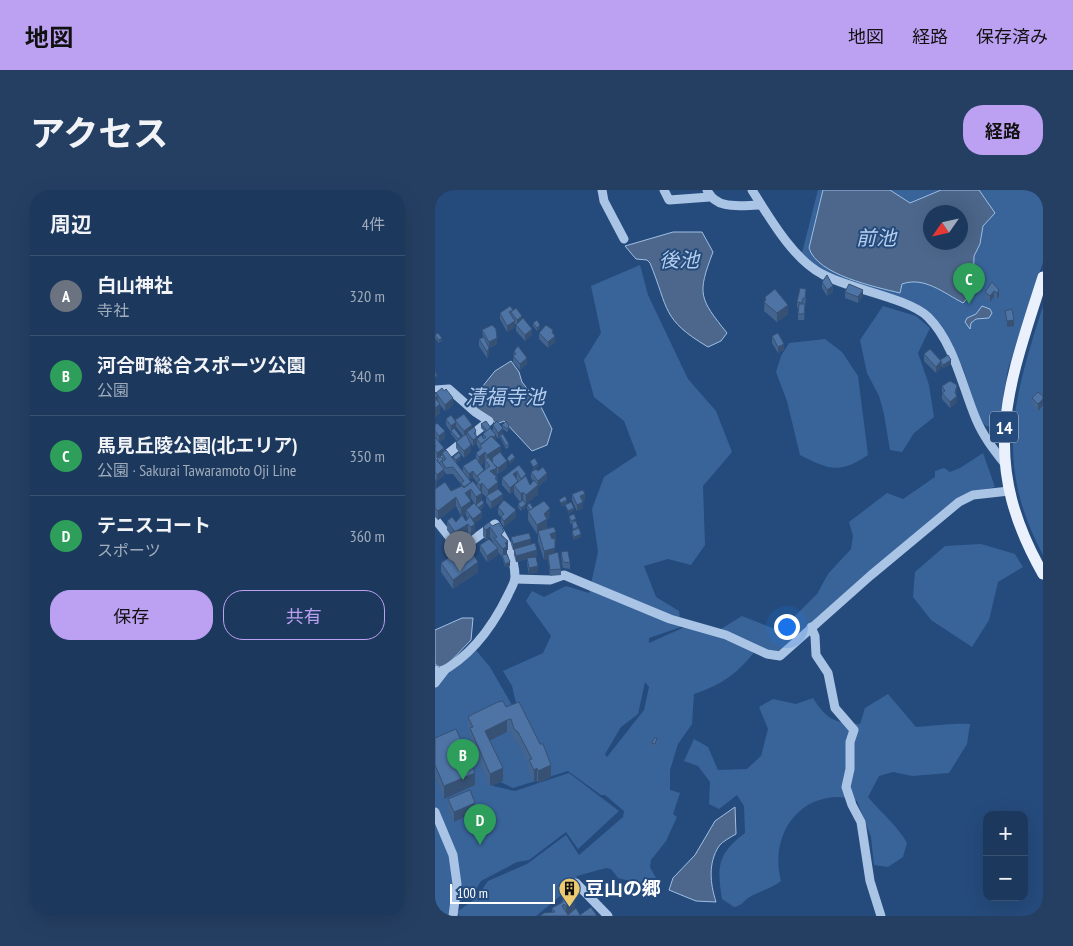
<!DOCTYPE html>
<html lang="ja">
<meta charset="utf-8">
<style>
body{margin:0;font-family:"PT Sans Narrow","Noto Sans JP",sans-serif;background:#253f63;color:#f1f3f6}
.controls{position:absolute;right:15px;bottom:15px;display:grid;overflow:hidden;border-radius:10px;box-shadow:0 5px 20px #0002}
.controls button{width:45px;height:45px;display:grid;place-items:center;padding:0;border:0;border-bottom:1px solid #3a5272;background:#1c385d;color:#f1f3f6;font:25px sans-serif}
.compass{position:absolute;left:488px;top:15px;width:45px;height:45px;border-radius:50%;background:#1c385d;box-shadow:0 5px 20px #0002;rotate:236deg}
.scale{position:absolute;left:15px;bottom:12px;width:105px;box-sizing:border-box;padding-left:5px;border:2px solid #fff;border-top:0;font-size:14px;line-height:18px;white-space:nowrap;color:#fff;-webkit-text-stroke:4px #254b7c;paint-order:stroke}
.you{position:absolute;left:351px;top:436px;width:18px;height:18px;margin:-12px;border:4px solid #fff;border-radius:50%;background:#1a73e8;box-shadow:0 0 0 8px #1a73e833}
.badge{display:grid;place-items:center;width:32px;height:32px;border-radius:50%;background:#bca0f2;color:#fff;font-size:16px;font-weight:700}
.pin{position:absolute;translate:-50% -41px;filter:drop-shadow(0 1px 2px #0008)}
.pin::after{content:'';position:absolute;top:26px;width:18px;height:15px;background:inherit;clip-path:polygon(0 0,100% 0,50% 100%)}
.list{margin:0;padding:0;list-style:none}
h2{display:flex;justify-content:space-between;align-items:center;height:65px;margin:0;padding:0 20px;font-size:21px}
h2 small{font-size:16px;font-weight:400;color:#a0acbc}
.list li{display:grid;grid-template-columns:32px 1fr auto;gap:15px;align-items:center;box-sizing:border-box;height:80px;padding:0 20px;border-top:1px solid #3a5272}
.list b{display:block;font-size:19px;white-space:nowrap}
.list p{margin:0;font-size:16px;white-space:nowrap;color:#a0acbc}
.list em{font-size:16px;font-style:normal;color:#a0acbc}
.actions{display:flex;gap:10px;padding:15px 20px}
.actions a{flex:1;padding:11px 0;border:1px solid #bca0f2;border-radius:20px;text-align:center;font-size:18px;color:#bca0f2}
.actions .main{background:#bca0f2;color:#111}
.map{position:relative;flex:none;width:608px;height:726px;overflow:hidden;border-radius:20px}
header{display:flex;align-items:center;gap:30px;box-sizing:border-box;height:70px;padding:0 25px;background:#bca0f2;color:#111}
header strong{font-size:24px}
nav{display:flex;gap:28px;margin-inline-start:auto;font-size:18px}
.intro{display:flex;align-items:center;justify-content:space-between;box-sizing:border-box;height:120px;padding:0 30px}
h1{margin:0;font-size:35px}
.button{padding:12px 22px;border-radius:20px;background:#bca0f2;color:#111;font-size:18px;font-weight:700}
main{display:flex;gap:30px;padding:0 30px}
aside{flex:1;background:#1c385d;border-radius:20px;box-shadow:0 5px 20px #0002}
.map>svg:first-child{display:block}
</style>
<header>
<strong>地図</strong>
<nav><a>地図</a><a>経路</a><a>保存済み</a></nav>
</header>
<div class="intro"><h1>アクセス</h1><a class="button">経路</a></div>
<main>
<aside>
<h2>周辺<small>4件</small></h2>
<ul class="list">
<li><span class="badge" style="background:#6b7280">A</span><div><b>白山神社</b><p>寺社</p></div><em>320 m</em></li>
<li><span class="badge" style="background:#2e9e5b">B</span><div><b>河合町総合スポーツ公園</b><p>公園</p></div><em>340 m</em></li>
<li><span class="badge" style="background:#2e9e5b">C</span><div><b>馬見丘陵公園(北エリア)</b><p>公園 · Sakurai Tawaramoto Oji Line</p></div><em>350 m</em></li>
<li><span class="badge" style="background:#2e9e5b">D</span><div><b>テニスコート</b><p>スポーツ</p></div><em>360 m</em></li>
</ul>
<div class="actions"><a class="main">保存</a><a>共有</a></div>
</aside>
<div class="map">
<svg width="608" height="726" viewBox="0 0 608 726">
<rect width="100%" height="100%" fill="#254b7c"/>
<g fill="#39649a" fill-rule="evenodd">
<path d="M383 0H608V72L573 179 564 232 557 237 551 236 544 229 528 178 499 128 398 86 376 72 367 63ZM496 22H526V52H496Z"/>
<path d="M205 75 213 105 253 189 281 221 297 262 268 296 270 355 256 375 233 369 209 376 221 407 244 421 246 437 214 448V453L252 436 278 444 307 426 340 439 361 425 382 404 393 384 416 359 418 346 414 332 452 303 468 309 500 287V281L509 278 515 282 525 278 548 263 560 297 538 302 344 463 323 458C302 483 291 493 259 504L257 534 243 554 235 580V600L245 603 238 624 242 627 231 651 216 670 215 677 221 688 215 696 183 688 176 679 171 678 142 686 137 696 101 726H25L22 723 23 726H0V485L40 459 55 477 82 524 35 552 58 596 80 601 134 583 184 621 143 659 131 642 94 670 82 672 46 691 40 701 23 713 22 722 41 708 53 691 92 674 131 645 144 665 188 627 189 621 170 605H166L133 581 78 598 61 590 41 553 85 530 77 496 68 481 108 463 116 446 91 411 97 401 109 407 131 396 154 403 163 362 157 319 169 287 202 265 189 231 159 207 149 170 166 143 156 96ZM210 492 214 497 209 520 172 567 170 564 186 537 203 524Z"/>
<path d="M448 116 481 126 495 138 483 163 494 195 499 227 479 243 467 262 455 260 449 224 444 206 432 183 425 150Z"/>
<path d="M608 116V365C559 273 578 210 608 116Z"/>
<path d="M390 149 407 162 423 186 433 265C405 284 394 280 365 265L352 211 341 182 346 166 354 153Z"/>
<path d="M546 354 580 364 588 377 563 392 554 430 537 457 496 430 478 407 480 382 510 356Z"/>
<path d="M453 504 481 537C500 536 516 533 535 534L532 554 514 583 477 586 458 582 444 586 433 607C446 623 462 635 472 653L468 667 453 677 439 675 436 647 422 611C417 610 409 607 404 607 358 607 335 651 346 691 336 699 324 701 313 708 308 712 306 716 299 717L287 709C282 677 282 664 310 643L309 616 302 605 284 619 274 614 275 592 263 576 249 571 259 549 273 557 283 580 312 579 326 566 333 539 324 517 338 509 361 514 378 508C392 530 400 533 425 534L430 518Z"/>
</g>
<g fill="#4c678b" stroke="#9ebfe5" fill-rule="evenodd">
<path d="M388 0H455L475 13 506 0H544L560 23 548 36 545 54 539 66 538 102 528 113C509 103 489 86 467 94L465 103C441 97 382 85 374 58ZM526 22V52H496V22Z"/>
<path d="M238 42H267L278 62C262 104 264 108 292 143L286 151 273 157C226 129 234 119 215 73L212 70 201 69 190 56Z"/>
<path d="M547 116 555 119 557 123 554 128 541 129 536 133 535 139 530 132 532 128 541 124Z"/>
<path d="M76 171 84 182 87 192 105 215 117 239 112 255 97 261 69 231 62 234 39 217V207L60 181Z"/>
<path d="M27 428H38L36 450 12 475 4 477 0 474V440Z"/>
<path d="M300 617 301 644C296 647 288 651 284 656 273 673 275 693 281 712L261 711 234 700 238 688 260 665 280 631Z"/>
</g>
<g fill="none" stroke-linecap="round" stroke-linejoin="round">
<g stroke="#aac4e5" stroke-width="9">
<path d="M167 0 169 11 189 49"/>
<path d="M229 0 234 10 275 7"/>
<path d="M272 0C282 21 306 15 326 15"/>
<path d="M317 0C334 27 358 69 387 84 413 99 474 108 493 127 519 153 527 196 541 229 548 246 559 260 570 274"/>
<path d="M0 200 14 199 40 222 54 231 0 274"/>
<path d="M0 329 19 353 30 347 38 350 60 334C70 350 80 367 80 387 80 393 75 400 73 405 58 436 35 467 4 483L0 480"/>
<path d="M80 389 115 390 129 385 235 429 291 445 332 464 345 466 435 386 524 312 538 305 574 301"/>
<path d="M376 437 380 446 381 465 393 483 400 518 419 540 415 552V579L411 597 417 615 426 632 435 691 446 726"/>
<path d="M0 493 10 480"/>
<path d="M0 622 18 665 22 694 18 726"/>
<path d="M141 693 173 726"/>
</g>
<path stroke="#eaf1fd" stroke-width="11" d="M608 87C571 202 544 271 608 384"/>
</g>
<g fill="#43648e" fill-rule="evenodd">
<path d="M387 92 398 102 392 106 387 98Z"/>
<path d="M557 92 564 106 562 109 559 107 555 112 550 108V102Z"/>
<path d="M410 102 428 106 423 113 410 108Z"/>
<path d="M371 105 369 130H363V118H362V112Z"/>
<path d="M330 107 353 124 342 132 329 121Z"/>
<path d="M78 120 87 129 97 145 90 151 81 141V135L80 134V137L72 142 65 129V123Z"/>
<path d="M570 121 579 136 572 137 570 127Z"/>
<path d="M98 133 105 138 102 141 98 136Z"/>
<path d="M47 140 62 154 54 158V164L52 168 44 156V149L48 147Z"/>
<path d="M104 143 118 144 120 152 113 158 104 149Z"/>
<path d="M0 144 7 151 4 153 0 148Z"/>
<path d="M337 146 349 160 343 163 337 153Z"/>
<path d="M79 161 92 174 85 180 78 172Z"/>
<path d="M489 164 505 170 516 174 508 178 506 175V178L501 183 489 171Z"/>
<path d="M507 196 522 201 521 205 522 212 515 218 507 209Z"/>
<path d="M0 202 18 215 10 221 5 215V223L0 227Z"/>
<path d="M608 206V215L603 221 597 215V208Z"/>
<path d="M11 229 20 231 41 241 42 253 38 256 34 251 36 261 29 268 21 258V252L22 251 16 244V242L11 235ZM21 237 28 246 26 248 20 239Z"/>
<path d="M46 234 58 241V235L67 237V235L74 239 72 242 68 239V244L74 257 71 259 65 247 63 249 61 246V251L72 278 63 284 62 283 63 299 68 310 56 319 51 312V307L47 303V310L49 316 45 320 47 328 40 333V343L36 346 33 343 20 351 12 340V331L21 332 26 326 21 316 3 330 0 327V235L10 248 4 252 9 262 18 270V267L26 269 21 273 28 282V276L41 268V263L45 260 42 255V249L48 247V244L50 242 46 238ZM7 266V268L2 270 1 269V268L2 269ZM50 271V279L49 280 46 275ZM9 281 11 284H18L26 294V296L16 301 1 298 0 297 2 295V291L9 285ZM38 287 42 293V297L34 290ZM36 308 39 313 36 315 35 309ZM31 324V326L33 329 31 331 28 326Z"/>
<path d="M84 275 91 287 95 295 98 291 96 288V282L112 289 103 297V304L91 314V317L86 321 83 317V314L85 312 79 304V301L75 304 67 295V288Z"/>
<path d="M137 304 150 310 148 311V318L142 321 137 310Z"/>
<path d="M92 315 115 327 112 330V338L121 351 120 352V363L126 379V385L115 386 113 369 109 370 103 351V344H102L93 330V321L92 318Z"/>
<path d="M63 317 81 327 69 337 66 333V327L63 324Z"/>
<path d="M134 326 141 332 146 347 139 350 137 344V341L138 340 137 334H136L134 329Z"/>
<path d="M57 336 69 347 73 360H72V364L75 376 70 377 67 367 63 362V365L52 372 45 361V355L59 354 55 347 51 350 48 346V337Z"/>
<path d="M76 347 96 354 102 366 97 367 103 382 94 385 92 374V369L81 372 79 365V360H78L76 354Z"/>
<path d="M126 362 135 373V379L128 378 126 368Z"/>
<path d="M6 373 43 382 18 399 6 382Z"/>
<path d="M71 517 116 587 103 593 102 590 99 592 94 582V576L83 554 79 551 76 541 72 542 54 551 68 591 55 596 35 551V543L33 539V527Z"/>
<path d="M0 548 40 595 9 609 0 587Z"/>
<path d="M222 552 220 557 217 556V553Z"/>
<path d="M13 609 40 622 19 632 13 619Z"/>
<path d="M127 703 140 704V718L145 725 117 723V718L127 712Z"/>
</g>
<g fill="#375174">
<path d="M398 96V102L392 106V100Z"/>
<path d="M428 100V106L423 113V107Z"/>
<path d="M564 100V106L562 109V103Z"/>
<path d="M559 101V107L555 112V106Z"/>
<path d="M353 115V124L342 132V123Z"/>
<path d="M87 126V132L82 136V130Z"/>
<path d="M579 130V136L572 137V131Z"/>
<path d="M80 131V137L72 142V136Z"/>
<path d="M105 135V138L102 141V138Z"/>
<path d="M97 139V145L90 151V145Z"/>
<path d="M120 146V152L113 158V152Z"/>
<path d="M7 148V151L4 153V150Z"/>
<path d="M62 148V154L54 158V164L52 168V162L54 158V152Z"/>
<path d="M349 154V160L343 163V157Z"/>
<path d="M92 168V174L85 180V174Z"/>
<path d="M516 170V174L508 178V175Z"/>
<path d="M506 171V178L501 183V177Z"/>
<path d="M522 195V201L520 208 522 206V212L515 218V212L520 203Z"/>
<path d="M3 206V215L5 214V223L0 227V208Z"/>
<path d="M18 208V215L10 221V215Z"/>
<path d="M608 209V215L603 221V214Z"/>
<path d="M21 232V238L16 242V236Z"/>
<path d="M37 235V241L32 242V245L29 247V241Z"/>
<path d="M68 238V245H65V247L63 249V243Z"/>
<path d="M10 241V248L4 252V246Z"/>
<path d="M61 245V251L47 256Z"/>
<path d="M42 247V253L38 256V250Z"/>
<path d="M36 255V261L29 268V261Z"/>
<path d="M66 256V265L57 268V271L53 273 52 272V265Z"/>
<path d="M9 258V264L7 263V266L2 269V263Z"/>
<path d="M50 262V271L44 276V267Z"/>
<path d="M26 266V269L21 273V270Z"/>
<path d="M80 267V270L74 275V272Z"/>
<path d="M72 271V278L63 284V278Z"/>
<path d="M103 274V277L98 280V277Z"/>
<path d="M62 278V287L55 281Z"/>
<path d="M9 279V285L2 291V285Z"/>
<path d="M38 281V287L34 290V284Z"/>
<path d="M82 281V287L78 290V284Z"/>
<path d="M112 283V289L103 297V304L91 314V317L86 321V318L91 314V305L103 295V291Z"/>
<path d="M62 287V293L63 292V301L53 308V300Z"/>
<path d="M2 289V295L0 297V290Z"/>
<path d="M83 291V297L79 295V301L75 304V298Z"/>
<path d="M47 293V312L41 317V307L45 304V295Z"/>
<path d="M30 299H36V308L30 313Z"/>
<path d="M88 302V311L86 313V304Z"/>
<path d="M68 304V310L56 319V312Z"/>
<path d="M150 304V310L145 312V306Z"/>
<path d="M21 307V316L3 330V321Z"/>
<path d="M132 310V314L126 317V313Z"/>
<path d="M36 311V320H31V324L26 328V318Z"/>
<path d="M148 312V318L142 321V315Z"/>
<path d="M49 313V316L42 321V318Z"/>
<path d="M115 318V327L112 330V338L103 341V344H102V335L109 324Z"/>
<path d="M139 318V321L133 324V321Z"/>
<path d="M81 320V327L69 337V331Z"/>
<path d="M47 322V328L38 335V329Z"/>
<path d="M33 334V343L20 351V342Z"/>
<path d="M40 334V343L36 346V337Z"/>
<path d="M55 337V347L51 350V340Z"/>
<path d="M121 342V351L115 353V344Z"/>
<path d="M146 344V347L139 350V347Z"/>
<path d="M96 349V356L78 360V354Z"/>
<path d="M73 351V360H72V365L68 368V359L70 353Z"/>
<path d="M63 358V365L52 372V366Z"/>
<path d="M120 358V367L113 365V369L109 370V361Z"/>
<path d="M102 360V366L81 372V366Z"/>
<path d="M43 372V382L18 399V390Z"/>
<path d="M75 372V376L70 377V374Z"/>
<path d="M103 376V382L94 385V378Z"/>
<path d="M72 530V542L50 553V541Z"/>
<path d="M116 575V587L103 593V581Z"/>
<path d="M68 578V591L55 596V584Z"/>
<path d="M102 578V590L99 592V580Z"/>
<path d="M40 583V595L9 609V596Z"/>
<path d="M40 613V622L19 632V622Z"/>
<path d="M140 710V722L131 726V716Z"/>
</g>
<g fill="#4e74a5" stroke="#375174">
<path d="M392 85 398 96 392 100 387 92Z"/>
<path d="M557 92 564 100 562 103 559 101 555 106 550 102Z"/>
<path d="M414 94 428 100 423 107 410 102Z"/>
<path d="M365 98 371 99 370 108H368L367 113 362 112Z"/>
<path d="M340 99 353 115 342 123 329 112 331 110 330 107Z"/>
<path d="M364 114H370L369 124H363Z"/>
<path d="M75 116 78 120 74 122 80 131 72 136 65 123Z"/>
<path d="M81 118 87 126 82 130 76 122Z"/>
<path d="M577 119 579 130 572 131 570 121Z"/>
<path d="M88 128 97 139 90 145 81 135Z"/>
<path d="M102 130 105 135 102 138 98 133Z"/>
<path d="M57 135 61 139 62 148 54 152 47 140Z"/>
<path d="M111 135 118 140 117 142 120 146 113 152 104 143Z"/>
<path d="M3 143 7 148 4 150 0 145Z"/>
<path d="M343 143 349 154 343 157 337 146Z"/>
<path d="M49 147 54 158 52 162 44 149Z"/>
<path d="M83 156 92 168 85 174 78 166 81 164 79 161Z"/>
<path d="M495 159 506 171 501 177 489 164Z"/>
<path d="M513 165 516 170 508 175 505 170Z"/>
<path d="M1 182 2 186 0 187V183Z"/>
<path d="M515 191 522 195 520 203 522 206 515 212 507 203 510 201 507 196Z"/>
<path d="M7 198 9 201 11 199 18 208 10 215 1 203Z"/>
<path d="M0 202 3 206 0 208 5 214 0 218Z"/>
<path d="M603 202 608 206V209L603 214 597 208Z"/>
<path d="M29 224 37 235 29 241 20 230Z"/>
<path d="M16 225 21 232 16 236 11 229Z"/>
<path d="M51 231 56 238H55L52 241 46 234Z"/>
<path d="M62 231 68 238 63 243 58 235Z"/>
<path d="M71 231 74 236 72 239 67 235Z"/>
<path d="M2 233 10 241 4 246 0 241V235Z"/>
<path d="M39 237 41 241 39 243 42 247 38 250 32 242Z"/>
<path d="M19 238 26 247 23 249 16 241Z"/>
<path d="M55 238 61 245 58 247 56 246 46 254 42 249 46 245 49 249 51 247 48 244Z"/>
<path d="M31 244 36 255 29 261 21 252Z"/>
<path d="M68 244 74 254 71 256 65 245Z"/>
<path d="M56 246 66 256 52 265 50 262 44 267 41 263 47 258 45 256Z"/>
<path d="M0 247 9 258 2 263 0 260V257L1 256 0 255Z"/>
<path d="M11 260 36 292 29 297 26 293 29 291 18 277 11 278 7 272 11 269 7 263Z"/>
<path d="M24 262 26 266 21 270 18 267Z"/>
<path d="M65 262 72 271 63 278 57 272 58 270 57 268Z"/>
<path d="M77 263 80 267 74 272 72 268Z"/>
<path d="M6 267 8 269 4 273 2 270Z"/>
<path d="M53 267 62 278 55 281 62 287 60 288 63 292 53 300 47 293 45 295 42 292 45 290 42 286 55 276 50 270Z"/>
<path d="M0 268 9 279 2 285 0 282Z"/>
<path d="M41 268 49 280 42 286V287L38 281 34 284 28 276Z"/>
<path d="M100 268 103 274 98 277 95 271Z"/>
<path d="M84 275 91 284 86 289 82 281 78 284 83 291 75 298 67 288Z"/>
<path d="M108 277 112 283 103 291 96 282 101 279 103 281Z"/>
<path d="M91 286 95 295 99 290 103 295 91 305 88 302 86 304 79 295Z"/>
<path d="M38 291 47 303 41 307 36 299 30 303 36 311 26 318 21 307 3 321 0 318V299L10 292 16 301 27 296 29 298Z"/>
<path d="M63 299 68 304 56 312 51 306Z"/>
<path d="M148 300 150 304 145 306 148 312 142 315 137 304Z"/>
<path d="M130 306 132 310 126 313 124 310Z"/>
<path d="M47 310 49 313 43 318 41 315Z"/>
<path d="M69 310 81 320 69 331 66 327 69 324 63 317Z"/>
<path d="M88 310 91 314 86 318 83 314Z"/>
<path d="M109 311 115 318 109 324 112 329 102 335 93 321Z"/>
<path d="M136 312 139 318 133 321 130 315Z"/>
<path d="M39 313 47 322 38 329 31 320Z"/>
<path d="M95 313 98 318 95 320 92 315Z"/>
<path d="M139 324 141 329 136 331 134 326Z"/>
<path d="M27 325 31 331 35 326 40 334 36 337 33 334 20 342 12 331 17 327 21 332Z"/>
<path d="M141 331 143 337 138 339 137 333Z"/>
<path d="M54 332 57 336 64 333 69 341 66 345 73 351 70 353 72 356 68 359 59 348 62 347 55 337 51 340 48 337Z"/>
<path d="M119 337 121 342 115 344 117 349 120 348V358L109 361 103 341Z"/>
<path d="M144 338 146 344 139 347 137 341Z"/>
<path d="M94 343 96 349 78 354 76 347Z"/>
<path d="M54 349 63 358 52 366 45 355Z"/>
<path d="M100 353 102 360 81 366 79 359Z"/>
<path d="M32 355 43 372 18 390 6 373Z"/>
<path d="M133 361 135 373 128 372 126 362Z"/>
<path d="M123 362 126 379 115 380 113 365Z"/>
<path d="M72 364 75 372 70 374 67 365Z"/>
<path d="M101 367 103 376 94 378 92 368Z"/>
<path d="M68 511 71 517 84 512 105 554H108L116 575 103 581 102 578 99 580 94 570 97 569 83 542 79 539 76 529 72 530 50 541 68 578 55 584 35 538 38 537 33 527 38 524 63 512Z"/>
<path d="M21 539 40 583 9 596 0 575V548Z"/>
<path d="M219 548H222L220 554 217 553Z"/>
<path d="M35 600 40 613 19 622 13 609Z"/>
<path d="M134 695 140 704V710L131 716 129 714 127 716 133 725 141 718 145 725 156 717 162 726H105L109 723 120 722 117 718 128 712 127 703Z"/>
</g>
<defs>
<symbol id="building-pin" viewBox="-11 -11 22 30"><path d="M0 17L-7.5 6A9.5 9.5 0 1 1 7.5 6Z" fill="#eeca6f" stroke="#254b7c"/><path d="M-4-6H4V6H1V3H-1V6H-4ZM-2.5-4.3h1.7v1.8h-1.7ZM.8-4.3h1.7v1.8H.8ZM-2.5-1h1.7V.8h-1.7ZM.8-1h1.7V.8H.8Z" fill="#111"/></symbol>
</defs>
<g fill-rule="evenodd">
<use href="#building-pin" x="122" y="686" width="25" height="34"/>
</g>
<g text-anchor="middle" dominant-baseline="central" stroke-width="4" stroke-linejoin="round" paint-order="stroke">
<rect fill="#254b7c" stroke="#bec9d8" stroke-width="1" x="555" y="221.5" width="28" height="31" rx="4"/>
<g font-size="18" font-weight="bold" fill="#fff">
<text x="569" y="237">14</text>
</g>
<g font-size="19" font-weight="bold" fill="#fff" stroke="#254b7c" text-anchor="start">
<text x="150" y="698">豆山の郷</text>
</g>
<g font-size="20" font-style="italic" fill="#b5ceed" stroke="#254b7c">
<text x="441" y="48">前池</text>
<text x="244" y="70">後池</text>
<text x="70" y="207">清福寺池</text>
</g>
</g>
</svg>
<div class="controls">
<button>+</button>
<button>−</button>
</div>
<svg class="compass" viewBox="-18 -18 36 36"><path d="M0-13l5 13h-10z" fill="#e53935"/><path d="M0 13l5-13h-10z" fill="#a0acbc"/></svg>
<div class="scale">100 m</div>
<div class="you"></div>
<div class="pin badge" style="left:25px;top:382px;background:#6b7280">A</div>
<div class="pin badge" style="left:28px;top:590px;background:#2e9e5b">B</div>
<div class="pin badge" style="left:534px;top:114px;background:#2e9e5b">C</div>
<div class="pin badge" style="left:45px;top:655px;background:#2e9e5b">D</div>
</div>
</main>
